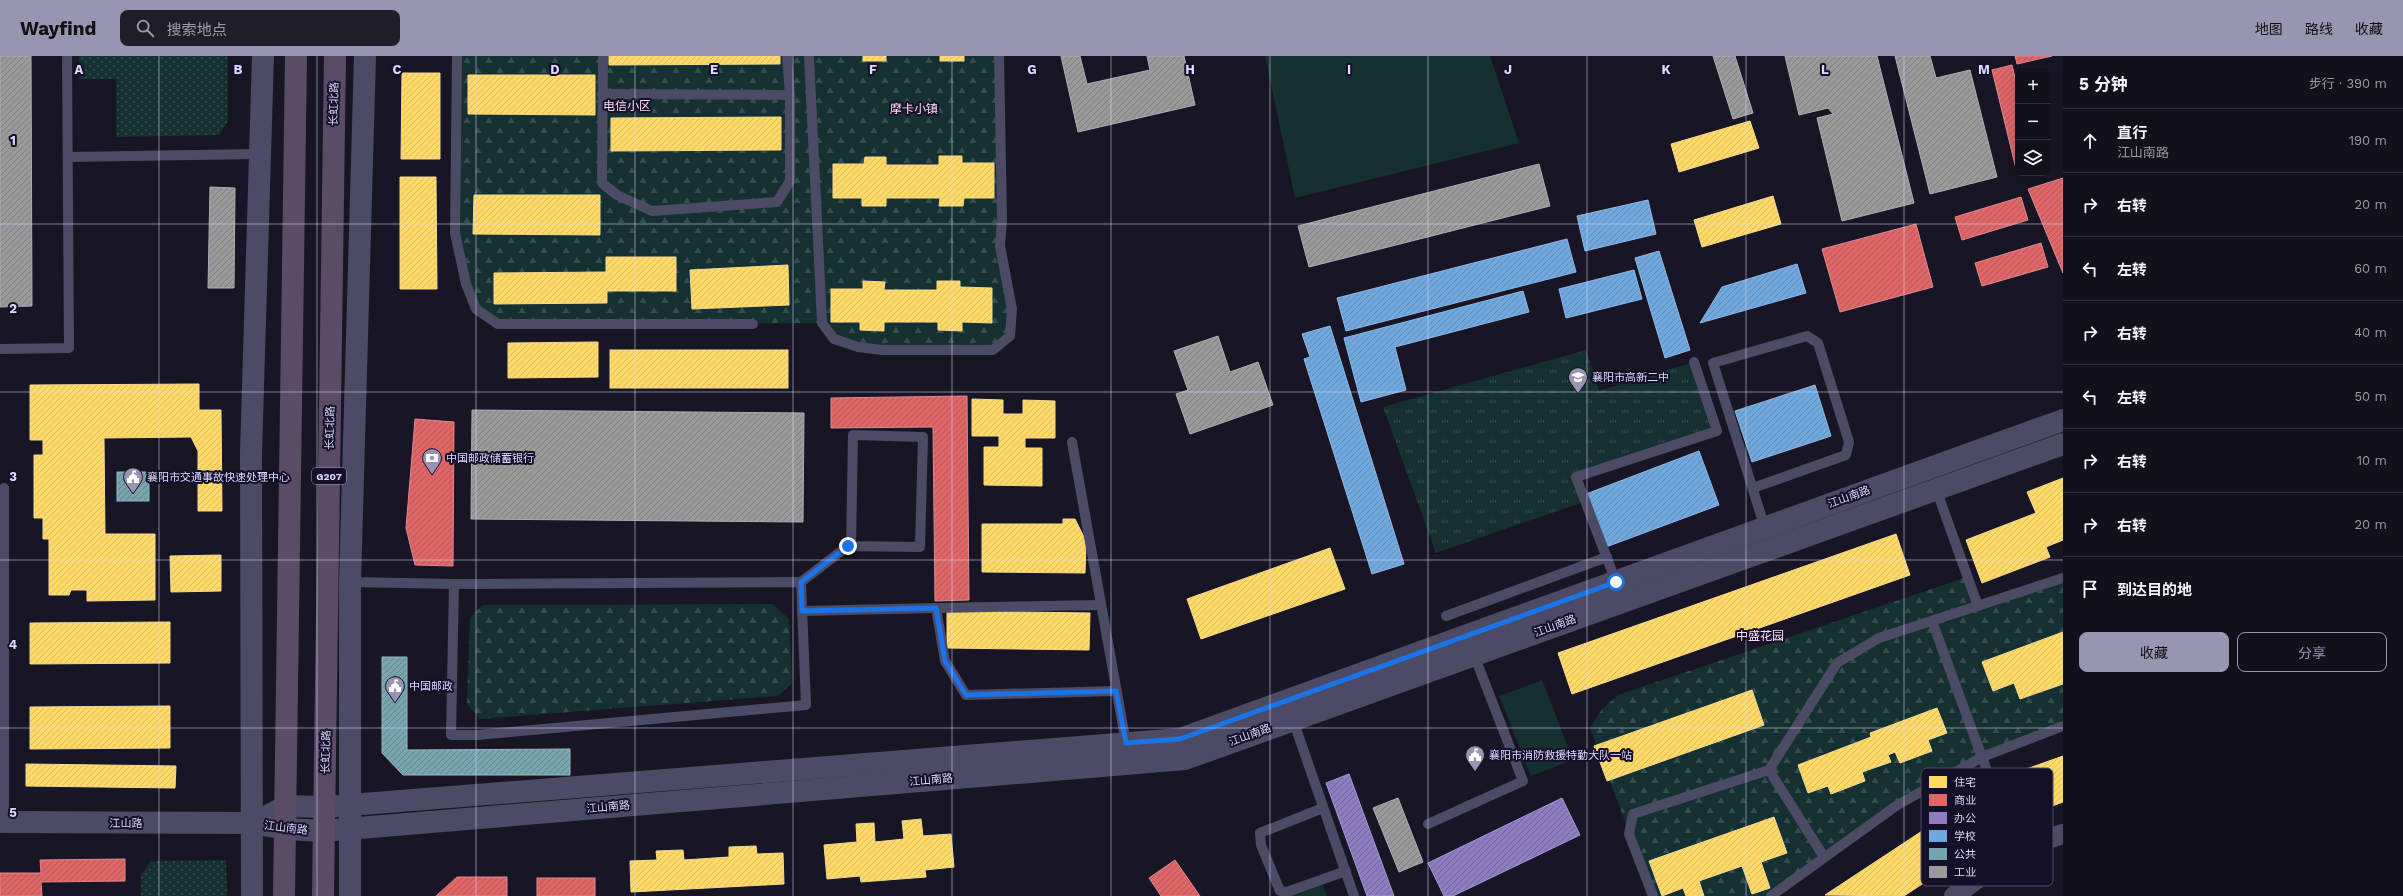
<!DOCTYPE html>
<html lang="zh">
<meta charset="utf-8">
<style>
body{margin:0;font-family:"Work Sans","Noto Sans SC",sans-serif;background:#1f1e28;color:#f1f3f6}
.controls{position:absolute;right:12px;top:12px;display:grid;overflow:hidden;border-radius:8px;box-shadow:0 4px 16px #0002}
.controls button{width:36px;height:36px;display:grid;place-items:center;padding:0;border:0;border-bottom:1px solid #31303a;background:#12101b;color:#f1f3f6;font:20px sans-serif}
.stop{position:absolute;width:12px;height:12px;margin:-9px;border:3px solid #1a73e8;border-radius:50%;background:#fff}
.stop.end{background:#1a73e8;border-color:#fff;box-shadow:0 1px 4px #0008}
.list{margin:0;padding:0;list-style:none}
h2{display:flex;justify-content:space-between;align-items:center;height:52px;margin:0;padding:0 16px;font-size:17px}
h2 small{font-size:13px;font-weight:400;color:#9c9da3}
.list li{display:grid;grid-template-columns:26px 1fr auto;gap:12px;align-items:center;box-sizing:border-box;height:64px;padding:0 16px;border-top:1px solid #31303a}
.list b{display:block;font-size:15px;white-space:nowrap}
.list p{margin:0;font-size:13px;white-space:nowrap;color:#9c9da3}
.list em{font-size:13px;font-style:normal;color:#9c9da3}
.actions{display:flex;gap:8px;padding:12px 16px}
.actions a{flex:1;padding:9px 0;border:1px solid #9895b2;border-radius:8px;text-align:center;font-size:14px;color:#9895b2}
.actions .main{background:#9895b2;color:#111}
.icon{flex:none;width:22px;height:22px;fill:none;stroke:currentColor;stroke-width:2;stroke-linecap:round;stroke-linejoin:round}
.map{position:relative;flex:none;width:2063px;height:840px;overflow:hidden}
header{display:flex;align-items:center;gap:24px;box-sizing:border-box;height:56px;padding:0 20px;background:#9895b2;color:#111}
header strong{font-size:19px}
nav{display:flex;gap:22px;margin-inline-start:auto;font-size:14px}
.search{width:280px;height:36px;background:#1f1e28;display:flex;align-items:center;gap:10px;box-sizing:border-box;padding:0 14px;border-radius:8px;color:#9c9da3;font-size:15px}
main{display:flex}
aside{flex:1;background:#12101b}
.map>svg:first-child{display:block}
</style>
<header>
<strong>Wayfind</strong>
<div class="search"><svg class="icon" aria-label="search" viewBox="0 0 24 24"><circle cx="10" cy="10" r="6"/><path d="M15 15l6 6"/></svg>搜索地点</div>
<nav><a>地图</a><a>路线</a><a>收藏</a></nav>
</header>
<main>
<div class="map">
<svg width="2063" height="840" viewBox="0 0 2063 840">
<defs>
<pattern id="grass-dots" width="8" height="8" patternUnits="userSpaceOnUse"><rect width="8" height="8" fill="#143030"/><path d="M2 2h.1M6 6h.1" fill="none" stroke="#364d4f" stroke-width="1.8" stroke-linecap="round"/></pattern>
<pattern id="forest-firs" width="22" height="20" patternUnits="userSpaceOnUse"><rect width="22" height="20" fill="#143030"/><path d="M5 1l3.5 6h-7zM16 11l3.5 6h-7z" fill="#364d4f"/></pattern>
<pattern id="park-tufts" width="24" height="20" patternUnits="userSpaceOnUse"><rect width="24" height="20" fill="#143030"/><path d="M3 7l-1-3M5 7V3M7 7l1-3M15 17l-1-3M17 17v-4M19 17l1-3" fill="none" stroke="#364d4f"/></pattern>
<pattern id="homes-hatch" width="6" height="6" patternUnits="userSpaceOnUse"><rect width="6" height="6" fill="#ffd966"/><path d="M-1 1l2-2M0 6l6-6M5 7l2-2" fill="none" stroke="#d9bb61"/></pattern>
<pattern id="shops-hatch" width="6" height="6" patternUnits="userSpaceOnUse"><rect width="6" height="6" fill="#e06666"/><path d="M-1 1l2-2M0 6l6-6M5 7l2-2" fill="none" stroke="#b15b5e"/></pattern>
<pattern id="offices-hatch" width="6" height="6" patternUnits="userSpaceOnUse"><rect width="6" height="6" fill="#8e7cc3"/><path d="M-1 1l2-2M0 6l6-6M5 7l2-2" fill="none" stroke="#736799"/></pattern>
<pattern id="schools-hatch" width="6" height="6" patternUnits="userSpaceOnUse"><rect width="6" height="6" fill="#6fa8dc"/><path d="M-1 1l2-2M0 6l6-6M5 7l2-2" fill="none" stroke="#648eb8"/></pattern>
<pattern id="public-hatch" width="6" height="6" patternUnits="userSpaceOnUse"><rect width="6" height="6" fill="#76a5af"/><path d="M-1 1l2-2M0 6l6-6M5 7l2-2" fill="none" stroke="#668791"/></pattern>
<pattern id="industry-hatch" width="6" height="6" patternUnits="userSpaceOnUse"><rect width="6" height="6" fill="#999"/><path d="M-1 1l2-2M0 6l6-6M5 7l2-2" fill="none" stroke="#7f7f82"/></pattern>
</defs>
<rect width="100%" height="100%" fill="#181624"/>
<g fill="url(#grass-dots)">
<path d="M79 0H228V65L219 79 116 81V23H79Z"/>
<path d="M226 804 227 840H141V819L151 805Z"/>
</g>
<g fill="url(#forest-firs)">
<path d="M457 0H999L1000 190 1012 253 1010 280 993 294H882L834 283 821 267 498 268 476 253 455 177Z"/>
<path d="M1967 521 1977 550 2063 522V670L1982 701 1896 750 1771 840H1653L1590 672 1602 653 1618 639Z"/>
<path d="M773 548 789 563 792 627 778 640 480 663 467 648 470 562 482 549Z"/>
</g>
<path fill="url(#park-tufts)" d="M1586 294 1599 335 1694 306 1717 375 1577 421 1586 445 1436 497 1383 351Z"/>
<g fill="#143030">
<path d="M1265 0H1490L1519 87 1295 142Z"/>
<path d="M1542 624 1573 704 1531 720 1499 640Z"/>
<path d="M1323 829 1327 840H1286Z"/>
</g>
<g fill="url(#homes-hatch)" stroke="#f5d994">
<path d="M609 0H780V8L609 9Z"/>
<rect x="863" y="0" width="23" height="5"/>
<rect x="940" y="0" width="24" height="5"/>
<path d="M402 17H440V103H401Z"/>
<path d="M468 19H595V59L468 58Z"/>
<path d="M781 61V94L611 95V62Z"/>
<path d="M1750 65 1759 92 1679 116 1671 88Z"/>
<path d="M939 100H962V107H994V142H964L963 150H939L940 142H886V150H862V142H833V108H864L865 101H886V109H939Z"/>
<path d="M400 121H436L437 233H400Z"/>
<path d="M474 139H600V179L473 178Z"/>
<path d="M1773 140 1781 168 1702 191 1694 164Z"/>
<path d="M606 201H676V235H607V247L494 248V217L606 216Z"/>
<path d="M788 209 789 249 692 253 690 214Z"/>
<path d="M863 225 885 226 884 234H937V225H960V231L992 232V267L962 266V275L938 274V266H884V275L860 274V266H831V233H863Z"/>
<path d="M598 286V321L508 322V287Z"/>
<rect x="610" y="294" width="178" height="38"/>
<path d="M199 328V354H221L222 455H198V395L191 381 104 382 105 478H155V544L87 545V534H71L69 539H49V483H43V462H34V399H43V384H30V329Z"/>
<path d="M972 343 1003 344V358H1023V344L1055 345V382H1025V392H1042V430L984 429V391H999V380H972Z"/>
<path d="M2063 422V484L2046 491 2050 501 1982 527 1966 484 2036 457 2027 436Z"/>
<path d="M1063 463H1075L1086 485 1085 517 982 516V468H1063Z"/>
<path d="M1896 478 1910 519 1572 638 1558 597Z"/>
<path d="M1330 492 1345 533 1201 583 1187 543Z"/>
<path d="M221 499V535L171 536 170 500Z"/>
<path d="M947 555 1090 557 1089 594 947 592Z"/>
<path d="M170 566V607L30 608V567Z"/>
<path d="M2063 576V628L2020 643 2014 627 1993 635 1982 606Z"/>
<path d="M1752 634 1764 669 1607 725 1594 690Z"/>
<path d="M170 650V692L30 693V651Z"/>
<path d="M1937 652 1947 677 1928 684 1932 695 1900 707 1895 696 1888 699 1891 706 1862 716 1865 725 1831 738 1828 730 1808 737 1798 709 1871 681 1870 677Z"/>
<path d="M2063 700V746L2033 757 2018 716Z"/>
<path d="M26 708 176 710 175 732 26 730Z"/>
<path d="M1954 754 1978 791 1904 840 1825 839Z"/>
<path d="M1774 761 1787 797 1761 806 1770 832 1752 838 1742 810 1699 825 1704 840H1686L1683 832 1662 840 1649 805Z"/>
<path d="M921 763 923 780 951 778 954 811 925 814 926 821 861 826 860 820 827 823 824 789 857 786 856 768 874 767 875 786 904 783 902 765Z"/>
<path d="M756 790 757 798 783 797 784 828 631 836 630 805 657 804 656 795 683 794 684 804 729 801V791Z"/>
</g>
<g fill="url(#shops-hatch)" stroke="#df8894">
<path d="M2015 0H2052L2017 8Z"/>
<path d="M2012 9 2018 34V112L2016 113 1992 14Z"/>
<path d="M2063 122V217L2028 133Z"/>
<path d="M2021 141 2028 164 1962 184 1955 161Z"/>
<path d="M1916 168 1933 231 1840 256 1822 193Z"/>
<path d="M2041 187 2048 211 1982 230 1975 207Z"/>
<path d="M967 340 969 544 935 545 933 371 831 372V342Z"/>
<path d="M415 363 454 366 453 510 415 509 406 472Z"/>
<path d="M125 803V825L41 826 42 840H0V817H41L40 804Z"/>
<path d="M1175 804 1200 840H1161L1149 822Z"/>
<path d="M457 821H507V840H436Z"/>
<rect x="537" y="822" width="58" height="18"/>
</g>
<g fill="url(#offices-hatch)" stroke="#a698d5">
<path d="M1349 718 1394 840H1367L1326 727Z"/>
<path d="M1562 742 1580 779 1453 840H1444L1428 807Z"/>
</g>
<g fill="url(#schools-hatch)" stroke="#90b7e6">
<path d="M1648 144 1656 178 1585 195 1577 160Z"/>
<path d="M1567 183 1576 216 1346 275 1337 242Z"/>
<path d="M1659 195 1690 294 1665 302 1635 202Z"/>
<path d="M1797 208 1806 237 1700 267 1722 231Z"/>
<path d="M1634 214 1642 243 1566 262 1559 233Z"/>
<path d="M1523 235 1529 256 1395 291 1406 334 1361 346 1344 282Z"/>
<path d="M1330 270 1404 508 1372 518 1304 303 1310 301 1302 278Z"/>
<path d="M1815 329 1831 380 1752 406 1735 355Z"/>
<path d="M1699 395 1719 449 1606 491 1586 438Z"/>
</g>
<g fill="url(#public-hatch)" stroke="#95b5c7">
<rect x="117" y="416" width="32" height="29"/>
<path d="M382 601H407V694L570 693V719H403L382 697Z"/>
</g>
<g fill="url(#industry-hatch)" stroke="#adacb8">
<path d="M0 0H31L32 250 0 251Z"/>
<path d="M1061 0H1080L1087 28 1150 14 1147 0H1184L1195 49 1078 76Z"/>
<path d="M1713 0H1735L1753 57 1733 63Z"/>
<path d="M1785 0H1877L1914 147 1842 165 1817 62 1833 58 1828 52 1799 59Z"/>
<path d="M1895 0H1930L1936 22 1970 14 1997 121 1930 138Z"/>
<path d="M1539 108 1550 150 1309 211 1298 170Z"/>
<path d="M210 131 235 132 234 232H208Z"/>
<path d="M1218 280 1230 316 1258 306 1273 349 1190 378 1176 338 1188 334 1174 295Z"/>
<path d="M472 354 804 357 803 466 471 463Z"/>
<path d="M1398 742 1423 806 1399 816 1373 752Z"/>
</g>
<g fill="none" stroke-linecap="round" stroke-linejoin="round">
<g stroke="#4c4b65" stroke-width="10">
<path d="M457 0 455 177 466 228 476 253 498 268H753"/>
<path d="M603 0 602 127 617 139 652 155 777 146 790 125V39L787 0"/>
<path d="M809 0 822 267 834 283 858 291 882 294H993L1010 280 1012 253 1000 190 1002 163 999 0"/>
<path d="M602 38 790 39"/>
<path d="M68 101 260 98"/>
<path d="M0 293 69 292 67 0"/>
<path d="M1072 386 1126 687"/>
<path d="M1753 432 1846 399 1849 386 1818 287 1807 280 1713 307 1765 472"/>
<path d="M1936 433 1978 550"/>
<path d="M350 526 454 528 801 526 806 649 477 679H451L454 528"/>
<path d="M801 526 848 490 920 491 923 381 853 379 851 490"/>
<path d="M1616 526 1576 421 1717 375 1694 306"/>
<path d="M1101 549 936 552 945 605 966 639 1116 635"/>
<path d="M802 555 936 552"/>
<path d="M1446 560 1607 501"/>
<path d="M1932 565 2016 794"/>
<path d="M1293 664 1354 840"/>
<path d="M1769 714 1824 801"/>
<path d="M1323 752 1260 777 1261 789 1280 835 1287 836 1346 815"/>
<path d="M4 766V432"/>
<path d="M1428 768 1523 725 1474 599"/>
<path d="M1653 840 1629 778 1633 758 1769 714 1837 607 1879 582 2063 522"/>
<path d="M1771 840 1896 750 1982 701 2063 670"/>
</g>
<path stroke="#4c4b65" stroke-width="20" d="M1954 840 2016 794 2063 778"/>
<g stroke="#4c4b65" stroke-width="22">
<path d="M269 759 286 750 325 751 1180 683 2063 364"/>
<path d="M0 766 252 767 286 773 323 775 1185 703 2063 388"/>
<path d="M252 840 251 397 263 0"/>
<path d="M350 840V526L365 0"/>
</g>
<g stroke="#5a4c66" stroke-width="22">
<path d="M284 840 296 0"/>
<path d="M323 840 335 0"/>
</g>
</g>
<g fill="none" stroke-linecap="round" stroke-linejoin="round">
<path stroke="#1a73e8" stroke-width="5" d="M848 490 801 526 802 555 936 552 945 605 966 639 1116 635 1126 687 1180 683 1616 526"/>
</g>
<path fill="none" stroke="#ddd9ff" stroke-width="1" stroke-opacity="0.55" d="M159 0V840M317 0V840M476 0V840M635 0V840M793 0V840M952 0V840M1111 0V840M1270 0V840M1428 0V840M1587 0V840M1746 0V840M1904 0V840M0 168H2063M0 336H2063M0 504H2063M0 672H2063"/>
<defs>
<symbol id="school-pin" viewBox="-11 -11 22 30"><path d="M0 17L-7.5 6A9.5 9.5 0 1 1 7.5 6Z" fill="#9895b2" stroke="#14102a"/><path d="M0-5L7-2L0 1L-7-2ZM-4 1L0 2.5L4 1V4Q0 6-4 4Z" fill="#fff"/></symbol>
<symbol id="bank-pin" viewBox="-11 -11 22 30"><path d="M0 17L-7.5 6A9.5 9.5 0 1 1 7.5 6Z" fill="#9895b2" stroke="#14102a"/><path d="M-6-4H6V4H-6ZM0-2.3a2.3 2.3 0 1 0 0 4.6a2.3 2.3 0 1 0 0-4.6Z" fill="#fff"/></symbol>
<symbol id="civic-pin" viewBox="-11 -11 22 30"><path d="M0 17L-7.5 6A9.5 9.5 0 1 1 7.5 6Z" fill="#9895b2" stroke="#14102a"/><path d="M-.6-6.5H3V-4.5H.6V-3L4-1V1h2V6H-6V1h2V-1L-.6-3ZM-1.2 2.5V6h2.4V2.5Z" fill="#fff"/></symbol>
</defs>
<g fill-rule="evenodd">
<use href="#school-pin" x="1567" y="310" width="22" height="30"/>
<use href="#bank-pin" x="421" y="391" width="22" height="30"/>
<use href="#civic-pin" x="122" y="410" width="22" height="30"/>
<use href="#civic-pin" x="384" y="619" width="22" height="30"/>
<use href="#civic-pin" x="1464" y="688" width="22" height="30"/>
</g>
<g text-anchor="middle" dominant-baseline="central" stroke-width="4" stroke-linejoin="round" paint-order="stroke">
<rect fill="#14102a" stroke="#a19dbf" stroke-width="1" x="312" y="412" width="34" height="16" rx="3"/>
<g font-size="10" font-weight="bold" fill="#ddd9ff">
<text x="329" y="420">G207</text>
</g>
<g font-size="11" fill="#ddd9ff" stroke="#14102a">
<text transform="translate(334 48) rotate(-89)">长虹北路</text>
<text transform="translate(330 372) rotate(-89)">长虹北路</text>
<text transform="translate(1849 441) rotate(-20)">江山南路</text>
<text transform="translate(1555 570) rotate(-20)">江山南路</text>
<text transform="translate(1250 679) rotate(-20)">江山南路</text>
<text transform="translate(326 696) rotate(-89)">长虹北路</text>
<text transform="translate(931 724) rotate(-5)">江山南路</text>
<text transform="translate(608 751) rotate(-5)">江山南路</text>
<text x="126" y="767">江山路</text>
<text transform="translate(286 772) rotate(7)">江山南路</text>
</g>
<g font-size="11" fill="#ddd9ff" stroke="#14102a" text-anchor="start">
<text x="1592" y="321">襄阳市高新二中</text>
<text x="446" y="402">中国邮政储蓄银行</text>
<text x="147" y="421">襄阳市交通事故快速处理中心</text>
<text x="409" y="630">中国邮政</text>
<text x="1489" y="699">襄阳市消防救援特勤大队一站</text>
</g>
<g font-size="12" fill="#ffdbf2" stroke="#14102a">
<text x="627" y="50">电信小区</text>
<text x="914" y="53">摩卡小镇</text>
<text x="1760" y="580">中盛花园</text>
</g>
</g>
<rect x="1921" y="712" width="132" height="118" rx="6" fill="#14102a" stroke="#504c6a" stroke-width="1"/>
<rect x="1929" y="720" width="18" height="12" fill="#ffd966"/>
<rect x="1929" y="738" width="18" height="12" fill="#e06666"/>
<rect x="1929" y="756" width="18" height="12" fill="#8e7cc3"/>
<rect x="1929" y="774" width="18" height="12" fill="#6fa8dc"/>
<rect x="1929" y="792" width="18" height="12" fill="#76a5af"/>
<rect x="1929" y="810" width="18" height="12" fill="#999"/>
<g font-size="11" fill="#ddd9ff">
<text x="1954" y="730">住宅</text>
<text x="1954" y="748">商业</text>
<text x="1954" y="766">办公</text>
<text x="1954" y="784">学校</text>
<text x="1954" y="802">公共</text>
<text x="1954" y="820">工业</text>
</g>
<g font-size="13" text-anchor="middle" font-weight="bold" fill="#ddd9ff" stroke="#14102a" stroke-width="4" stroke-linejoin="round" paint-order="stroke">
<text x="79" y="18">A</text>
<text x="238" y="18">B</text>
<text x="397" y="18">C</text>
<text x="555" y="18">D</text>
<text x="714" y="18">E</text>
<text x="873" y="18">F</text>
<text x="1032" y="18">G</text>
<text x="1190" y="18">H</text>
<text x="1349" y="18">I</text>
<text x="1508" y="18">J</text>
<text x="1666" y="18">K</text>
<text x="1825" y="18">L</text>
<text x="1984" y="18">M</text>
<text x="13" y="89">1</text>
<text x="13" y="257">2</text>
<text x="13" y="425">3</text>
<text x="13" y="593">4</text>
<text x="13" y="761">5</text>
</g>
</svg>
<div class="controls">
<button>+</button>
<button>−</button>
<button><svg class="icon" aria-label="layers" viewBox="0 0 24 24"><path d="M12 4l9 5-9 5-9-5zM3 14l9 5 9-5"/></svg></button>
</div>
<div class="stop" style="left:1616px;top:526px"></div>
<div class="stop end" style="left:848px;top:490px"></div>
</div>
<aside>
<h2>5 分钟<small>步行 · 390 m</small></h2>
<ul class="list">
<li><svg class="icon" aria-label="ahead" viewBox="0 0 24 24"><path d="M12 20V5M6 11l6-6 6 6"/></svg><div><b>直行</b><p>江山南路</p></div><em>190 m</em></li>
<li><svg class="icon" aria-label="right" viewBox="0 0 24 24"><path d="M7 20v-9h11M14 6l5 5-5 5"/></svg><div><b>右转</b></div><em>20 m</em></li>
<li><svg class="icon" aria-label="left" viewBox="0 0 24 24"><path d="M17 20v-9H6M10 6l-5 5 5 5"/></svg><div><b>左转</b></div><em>60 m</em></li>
<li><svg class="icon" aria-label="right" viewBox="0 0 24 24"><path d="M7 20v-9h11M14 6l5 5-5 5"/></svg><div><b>右转</b></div><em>40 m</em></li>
<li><svg class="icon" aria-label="left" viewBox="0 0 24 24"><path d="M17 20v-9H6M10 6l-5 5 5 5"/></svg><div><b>左转</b></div><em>50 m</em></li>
<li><svg class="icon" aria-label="right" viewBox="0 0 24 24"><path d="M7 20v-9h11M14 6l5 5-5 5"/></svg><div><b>右转</b></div><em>10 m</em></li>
<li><svg class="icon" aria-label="right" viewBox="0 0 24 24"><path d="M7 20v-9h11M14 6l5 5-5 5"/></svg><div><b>右转</b></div><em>20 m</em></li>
<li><svg class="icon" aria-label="arrive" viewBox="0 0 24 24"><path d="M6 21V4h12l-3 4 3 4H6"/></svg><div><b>到达目的地</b></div></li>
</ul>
<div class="actions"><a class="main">收藏</a><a>分享</a></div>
</aside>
</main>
